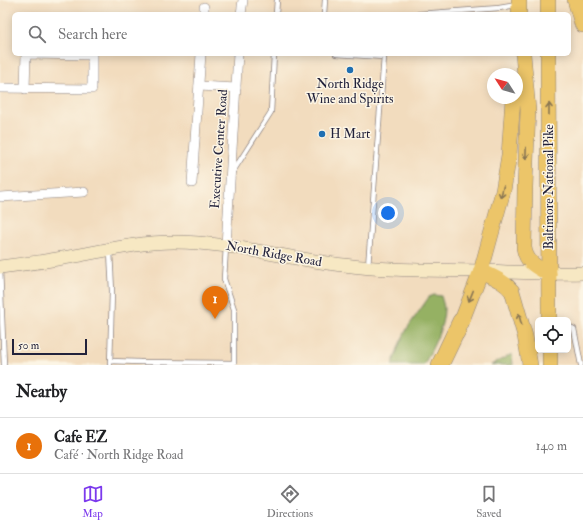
<!DOCTYPE html>
<meta charset="utf-8">
<style>
body{margin:0;font-family:"IM FELL Double Pica",serif;background:#f6f6f6;color:#202124}
.controls{position:absolute;right:12px;bottom:12px;display:grid;overflow:hidden;border-radius:6px;box-shadow:0 2px 10px #0003}
.controls button{width:36px;height:36px;display:grid;place-items:center;padding:0;border:0;border-bottom:1px solid #e0e0e0;background:#fff;color:#202124;font:20px sans-serif}
.compass{position:absolute;left:487px;top:68px;width:36px;height:36px;border-radius:50%;background:#fff;box-shadow:0 2px 10px #0003;rotate:306deg}
.scale{position:absolute;left:12px;bottom:10px;width:75px;box-sizing:border-box;padding-left:4px;border:2px solid #22223b;border-top:0;font-size:11px;line-height:14px;white-space:nowrap;color:#22223b;-webkit-text-stroke:3px #fcf5e5;paint-order:stroke}
.you{position:absolute;left:388px;top:213px;width:14px;height:14px;margin:-10px;border:3px solid #fff;border-radius:50%;background:#1a73e8;box-shadow:0 0 0 6px #1a73e833}
.badge{display:grid;place-items:center;width:26px;height:26px;border-radius:50%;background:#7c3aed;color:#fff;font-size:13px;font-weight:700}
.pin{position:absolute;translate:-50% -33px;filter:drop-shadow(0 1px 2px #0008)}
.pin::after{content:'';position:absolute;top:21px;width:14px;height:12px;background:inherit;clip-path:polygon(0 0,100% 0,50% 100%)}
.list{margin:0;padding:0;list-style:none}
h2{display:flex;justify-content:space-between;align-items:center;height:52px;margin:0;padding:0 16px;font-size:17px}
h2 small{font-size:13px;font-weight:400;color:#757577}
.list li{display:grid;grid-template-columns:26px 1fr auto;gap:12px;align-items:center;box-sizing:border-box;height:56px;padding:0 16px;border-top:1px solid #e0e0e0}
.list b{display:block;font-size:15px;white-space:nowrap}
.list p{margin:0;font-size:13px;white-space:nowrap;color:#757577}
.list em{font-size:13px;font-style:normal;color:#757577}
.icon{flex:none;width:22px;height:22px;fill:none;stroke:currentColor;stroke-width:2;stroke-linecap:round;stroke-linejoin:round}
.map{position:relative;flex:none;width:583px;height:365px;overflow:hidden}
.search{position:absolute;background:#fff;box-shadow:0 2px 10px #0003;left:12px;right:12px;top:12px;height:44px;display:flex;align-items:center;gap:10px;box-sizing:border-box;padding:0 14px;border-radius:6px;color:#757577;font-size:15px}
.sheet{height:108px;background:#fff}
nav{display:flex;justify-content:space-around;align-items:center;box-sizing:border-box;height:56px;border-top:1px solid #e0e0e0;background:#fff;font-size:11px;color:#757577}
nav a{display:grid;justify-items:center;gap:2px}
nav .on{color:#7c3aed}
.map>svg:first-child{display:block}
</style>
<div class="map">
<svg width="583" height="365" viewBox="0 0 583 365">
<rect width="100%" height="100%" fill="#fcf5e5"/>
<filter id="ink" filterUnits="userSpaceOnUse"><feTurbulence type="fractalNoise" baseFrequency=".025" numOctaves="2"/><feDisplacementMap in="SourceGraphic" scale="8" xChannelSelector="R" yChannelSelector="G"/><feConvolveMatrix kernelMatrix="1 2 1 2 8 2 1 2 1" color-interpolation-filters="sRGB"/></filter>
<filter id="wash" filterUnits="userSpaceOnUse"><feTurbulence type="fractalNoise" baseFrequency=".012" numOctaves="4" result="noise"/><feDisplacementMap in="SourceGraphic" scale="16" xChannelSelector="R" yChannelSelector="G"/><feGaussianBlur stdDeviation="0.9" result="paint"/><feColorMatrix in="noise" values="0 0 0 0 0 0 0 0 0 0 0 0 0 0 0 0 0 1.4 0 .05"/><feComposite in="paint" operator="in"/></filter>
<g filter="url(#wash)">
<rect width="100%" height="100%" fill="#f2dcbe"/>
<g fill="#95b164" stroke="#5c6a50">
<path d="M434 295 441 296C442 300 444 305 444 309 444 328 432 348 424 365H392L400 343 408 327 429 297Z"/>
<path d="M512 354 513 365H491Z"/>
</g>
</g>
<g filter="url(#ink)">
<g fill="none" stroke-linecap="round" stroke-linejoin="round">
<defs>
<g id="lane">
<path d="M276 14 277 0"/>
<path d="M324 14 325 0"/>
<path d="M419 14 499 8 517 5"/>
<path d="M336 54 384 57 368 267"/>
<path d="M232 173 271 112 274 54"/>
<path d="M0 268 4 365"/>
<path d="M568 326 574 329 581 365"/>
<path d="M110 361 140 362 234 363V309L224 279 226 247"/>
<path d="M110 365 112 291 110 251"/>
</g>
<g id="street">
<path d="M204 14V7"/>
<path d="M241 14 243 0"/>
<path d="M199 86 236 88"/>
<path d="M0 88 92 89V55L26 54 25 89"/>
<path d="M192 183 201 54"/>
<path d="M0 197 84 192"/>
<path d="M226 245 238 54"/>
</g>
<path id="secondary" d="M0 267C27 264 54 260 81 255 112 249 142 242 174 242 231 242 287 259 344 265 389 271 435 270 480 271 515 272 549 274 583 273"/>
<g id="primary">
<path d="M548 0V14"/>
<path d="M519 14V0"/>
<path d="M523 54 528 110 525 187 524 248C527 264 536 266 549 274"/>
<path d="M548 54 549 320"/>
<path d="M481 271C493 277 504 281 512 291L525 336 530 365"/>
<path d="M457 333 481 271 503 191 509 155 513 98"/>
<path d="M550 350V365"/>
</g>
<g id="highway">
<path d="M576 0 583 24"/>
<path d="M440 365 461 321"/>
</g>
</defs>
<use href="#lane" stroke="#8a7f7c" stroke-width="6"/>
<use href="#street" stroke="#8a7f7c" stroke-width="10"/>
<use href="#secondary" stroke="#8a7f7c" stroke-width="14"/>
<use href="#primary" stroke="#8a7f7c" stroke-width="16"/>
<use href="#highway" stroke="#8a7f7c" stroke-width="18"/>
<use href="#lane" stroke="#fff" stroke-width="4.5"/>
<use href="#street" stroke="#fff" stroke-width="9"/>
<use href="#secondary" stroke="#f7e8c3" stroke-width="13"/>
<use href="#primary" stroke="#ecc569" stroke-width="15"/>
<use href="#highway" stroke="#ecc569" stroke-width="17"/>
</g>
<defs><path id="oneway-shaft" d="M-6 0H5M1.5-3L5.5 0L1.5 3" fill="none" stroke-width="1.6" stroke-linecap="round" stroke-linejoin="round"/></defs>
<g stroke="#877452">
<use href="#oneway-shaft" transform="translate(549 109) rotate(-90)"/>
<use href="#oneway-shaft" transform="translate(526 153) rotate(92)"/>
<use href="#oneway-shaft" transform="translate(502 192) rotate(103)"/>
<use href="#oneway-shaft" transform="translate(471 296) rotate(112)"/>
<use href="#oneway-shaft" transform="translate(520 319) rotate(-105)"/>
</g>
</g>
<g fill="#1f6fb2" stroke="#fcf5e5" stroke-width="1.5">
<circle cx="350" cy="70" r="4"/>
<circle cx="322" cy="134" r="4"/>
</g>
<g text-anchor="middle" dominant-baseline="central" stroke-width="3" stroke-linejoin="round" paint-order="stroke">
<g font-size="13" fill="#22223b" stroke="#fcf5e5">
<text x="350" y="84">North Ridge<tspan x="350" dy="15">Wine and Spirits</tspan></text>
<text x="330" y="134" text-anchor="start">H Mart</text>
</g>
<g font-size="13" fill="#22223b" stroke="#fcf5e5">
<text transform="translate(219 149) rotate(-86)">Executive Center Road</text>
<text transform="translate(549 187) rotate(-90)">Baltimore National Pike</text>
<text transform="translate(274 254) rotate(10)">North Ridge Road</text>
</g>
</g>
</svg>
<div class="controls">
<button><svg class="icon" aria-label="locate" viewBox="0 0 24 24"><circle cx="12" cy="12" r="6"/><path d="M12 2v4M12 18v4M2 12h4M18 12h4"/></svg></button>
</div>
<svg class="compass" viewBox="-18 -18 36 36"><path d="M0-13l5 13h-10z" fill="#e53935"/><path d="M0 13l5-13h-10z" fill="#757577"/></svg>
<div class="scale">50 m</div>
<div class="you"></div>
<div class="pin badge" style="left:215px;top:319px;background:#e8710a">1</div>
<div class="search"><svg class="icon" aria-label="search" viewBox="0 0 24 24"><circle cx="10" cy="10" r="6"/><path d="M15 15l6 6"/></svg>Search here</div>
</div>
<section class="sheet">
<h2>Nearby<small></small></h2>
<ul class="list">
<li><span class="badge" style="background:#e8710a">1</span><div><b>Cafe EZ</b><p>Café · North Ridge Road</p></div><em>140 m</em></li>
</ul>
</section>
<nav>
<a class="on"><svg class="icon" aria-label="map" viewBox="0 0 24 24"><path d="M3 6l6-2 6 2 6-2v14l-6 2-6-2-6 2zM9 4v14M15 6v14"/></svg>Map</a>
<a><svg class="icon" aria-label="directions" viewBox="0 0 24 24"><path d="M12 3l9 9-9 9-9-9zM9 14v-3h6M13 9l2 2-2 2"/></svg>Directions</a>
<a><svg class="icon" aria-label="saved" viewBox="0 0 24 24"><path d="M7 4h10v16l-5-4-5 4z"/></svg>Saved</a>
</nav>
